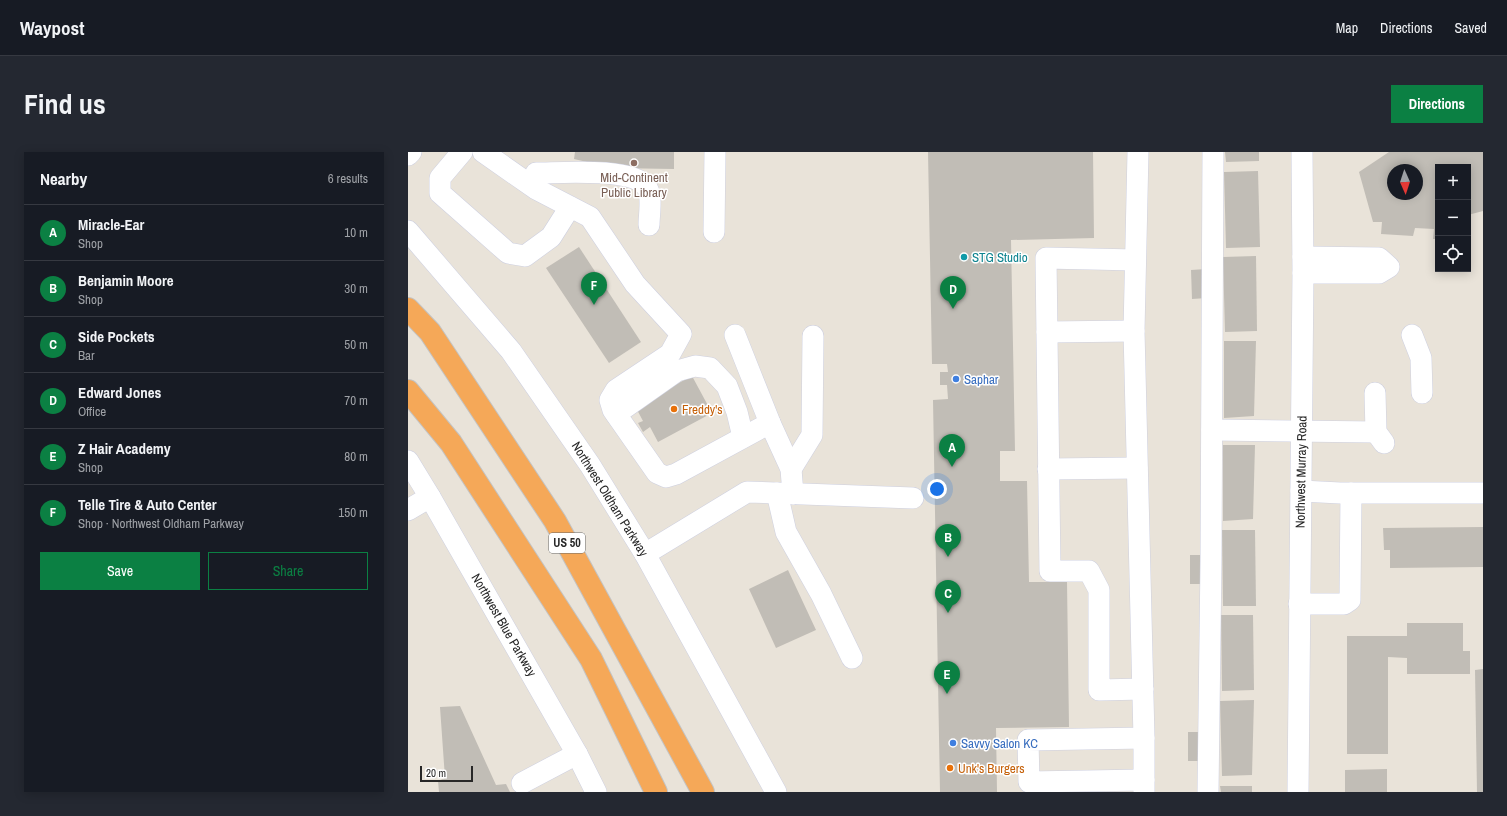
<!DOCTYPE html>
<meta charset="utf-8">
<style>
body{margin:0;font-family:"Archivo Narrow",sans-serif;background:#242831;color:#f1f3f6}
.controls{position:absolute;right:12px;top:12px;display:grid;overflow:hidden;border-radius:0px;box-shadow:0 2px 10px #0003}
.controls button{width:36px;height:36px;display:grid;place-items:center;padding:0;border:0;border-bottom:1px solid #363941;background:#171b24;color:#f1f3f6;font:20px sans-serif}
.compass{position:absolute;left:979px;top:12px;width:36px;height:36px;border-radius:50%;background:#171b24;box-shadow:0 2px 10px #0003;rotate:177deg}
.scale{position:absolute;left:12px;bottom:10px;width:53px;box-sizing:border-box;padding-left:4px;border:2px solid #272727;border-top:0;font-size:11px;line-height:14px;white-space:nowrap;color:#272727;-webkit-text-stroke:3px #fff;paint-order:stroke}
.you{position:absolute;left:529px;top:337px;width:14px;height:14px;margin:-10px;border:3px solid #fff;border-radius:50%;background:#1a73e8;box-shadow:0 0 0 6px #1a73e833}
.badge{display:grid;place-items:center;width:26px;height:26px;border-radius:50%;background:#0b8043;color:#fff;font-size:13px;font-weight:700}
.pin{position:absolute;translate:-50% -33px;filter:drop-shadow(0 1px 2px #0008)}
.pin::after{content:'';position:absolute;top:21px;width:14px;height:12px;background:inherit;clip-path:polygon(0 0,100% 0,50% 100%)}
.list{margin:0;padding:0;list-style:none}
h2{display:flex;justify-content:space-between;align-items:center;height:52px;margin:0;padding:0 16px;font-size:17px}
h2 small{font-size:13px;font-weight:400;color:#9ea1a6}
.list li{display:grid;grid-template-columns:26px 1fr auto;gap:12px;align-items:center;box-sizing:border-box;height:56px;padding:0 16px;border-top:1px solid #363941}
.list b{display:block;font-size:15px;white-space:nowrap}
.list p{margin:0;font-size:13px;white-space:nowrap;color:#9ea1a6}
.list em{font-size:13px;font-style:normal;color:#9ea1a6}
.actions{display:flex;gap:8px;padding:12px 16px}
.actions a{flex:1;padding:9px 0;border:1px solid #0b8043;border-radius:0px;text-align:center;font-size:14px;color:#0b8043}
.actions .main{background:#0b8043;color:#fff}
.icon{flex:none;width:22px;height:22px;fill:none;stroke:currentColor;stroke-width:2;stroke-linecap:round;stroke-linejoin:round}
.map{position:relative;flex:none;width:1075px;height:640px;overflow:hidden;border-radius:0px}
header{display:flex;align-items:center;gap:24px;box-sizing:border-box;height:56px;padding:0 20px;background:#171b24;border-bottom:1px solid #363941}
header strong{font-size:19px}
nav{display:flex;gap:22px;margin-inline-start:auto;font-size:14px}
.intro{display:flex;align-items:center;justify-content:space-between;box-sizing:border-box;height:96px;padding:0 24px}
h1{margin:0;font-size:28px}
.button{padding:10px 18px;border-radius:0px;background:#0b8043;color:#fff;font-size:14px;font-weight:700}
main{display:flex;gap:24px;padding:0 24px}
aside{flex:1;background:#171b24;border-radius:0px;box-shadow:0 2px 10px #0003}
.map>svg:first-child{display:block}
</style>
<header>
<strong>Waypost</strong>
<nav><a>Map</a><a>Directions</a><a>Saved</a></nav>
</header>
<div class="intro"><h1>Find us</h1><a class="button">Directions</a></div>
<main>
<aside>
<h2>Nearby<small>6 results</small></h2>
<ul class="list">
<li><span class="badge">A</span><div><b>Miracle-Ear</b><p>Shop</p></div><em>10 m</em></li>
<li><span class="badge">B</span><div><b>Benjamin Moore</b><p>Shop</p></div><em>30 m</em></li>
<li><span class="badge">C</span><div><b>Side Pockets</b><p>Bar</p></div><em>50 m</em></li>
<li><span class="badge">D</span><div><b>Edward Jones</b><p>Office</p></div><em>70 m</em></li>
<li><span class="badge">E</span><div><b>Z Hair Academy</b><p>Shop</p></div><em>80 m</em></li>
<li><span class="badge">F</span><div><b>Telle Tire &amp; Auto Center</b><p>Shop · Northwest Oldham Parkway</p></div><em>150 m</em></li>
</ul>
<div class="actions"><a class="main">Save</a><a>Share</a></div>
</aside>
<div class="map">
<svg width="1075" height="640" viewBox="0 0 1075 640">
<rect width="100%" height="100%" fill="#e9e3d9"/>
<g fill="#c1bdb6" fill-rule="evenodd">
<path d="M167 0H266V17L205 16 166 7Z"/>
<path d="M520 0H685L686 86 603 88 607 299H592V329H619L621 430H659L661 575 588 576 589 640H532L525 248 540 247 539 233H532V220H540L539 212H524Z"/>
<path d="M817 0H851V9L818 10Z"/>
<path d="M981 0H1075V59L1060 63V15H1030V87H1025L1026 77 1007 76 1005 84 973 82 974 70H965L951 20ZM985 18H1009V42H985Z"/>
<path d="M850 19 852 95 818 96 816 20Z"/>
<path d="M171 95 233 190 201 211 138 116Z"/>
<path d="M848 104 849 179 817 180 815 105Z"/>
<path d="M798 117 799 146 784 147 783 118Z"/>
<path d="M816 189H848L846 264 816 266Z"/>
<path d="M284 224 304 261 250 290 242 275 235 280 230 271 235 269 227 254Z"/>
<path d="M815 293H847L845 367 815 369Z"/>
<path d="M1075 375V415L982 416V398H976L975 376Z"/>
<path d="M814 378H847L848 454H815Z"/>
<path d="M782 403H796L797 432H782Z"/>
<path d="M380 418 408 478 368 496 341 437Z"/>
<path d="M813 463H845L846 538 814 539Z"/>
<path d="M999 471H1055V499H1062V522H999V506L980 505V602H939V484H999Z"/>
<path d="M1075 517V640H1069L1067 518Z"/>
<path d="M846 548 844 623 814 624 812 549Z"/>
<path d="M52 554 88 633 98 632 102 640H31L30 629 37 626 32 555Z"/>
<rect x="780" y="580" width="15" height="29"/>
<path d="M979 617V640H937V618Z"/>
<path d="M812 634H844V640H813Z"/>
</g>
<g fill="none" stroke-linecap="round" stroke-linejoin="round">
<defs>
<g id="minor">
<path d="M54 0 32 26V41L100 101 117 104 143 85 162 55"/>
<path d="M75 0 128 37 182 65 227 132 273 182 262 202 208 238 202 248 205 258 249 321 258 325 268 322 362 271"/>
<path d="M730 0 726 179 736 586 620 588 621 630 736 628V640"/>
<path d="M0 3 3 0"/>
<path d="M128 21C152 21 223 15 238 34 245 43 241 62 241 73"/>
<path d="M0 79 103 199 182 313 237 402 368 640"/>
<path d="M306 80 307 0"/>
<path d="M895 105 971 106 981 115 971 121H895"/>
<path d="M727 108 638 106 642 419H681L691 438V538L735 537"/>
<path d="M639 180 726 179"/>
<path d="M327 183 362 271 383 317 385 342"/>
<path d="M1004 183 1013 206 1014 241"/>
<path d="M967 241 968 280 976 291"/>
<path d="M208 262 269 219 287 214 302 216 319 234 329 260 335 285"/>
<path d="M804 278 968 280"/>
<path d="M0 309 22 345 169 602 188 640"/>
<path d="M383 317 404 283 405 184"/>
<path d="M640 317 729 316"/>
<path d="M893 339 932 341H1075"/>
<path d="M369 341 378 380 413 442 444 506"/>
<path d="M0 358 22 345"/>
<path d="M237 402 339 340 505 346"/>
<path d="M891 452H936L942 448 943 341"/>
<path d="M736 628V586"/>
<path d="M114 631 169 602"/>
<path d="M800 640 803 408 805 0"/>
<path d="M890 640 895 121 894 0"/>
</g>
<g id="highway">
<path d="M0 157 22 180 147 369 295 640"/>
<path d="M0 239 43 291 183 507 248 640"/>
</g>
</defs>
<use href="#minor" stroke="#ced0e0" stroke-width="22"/>
<use href="#highway" stroke="#c3c3c3" stroke-width="24"/>
<use href="#minor" stroke="#fff" stroke-width="21"/>
<use href="#highway" stroke="#f5a858" stroke-width="22"/>
</g>
<circle fill="#8d6e63" stroke="#fff" stroke-width="1.5" cx="226" cy="11" r="4"/>
<circle fill="#0f9aa8" stroke="#fff" stroke-width="1.5" cx="556" cy="105" r="4"/>
<g fill="#3f7fe0" stroke="#fff" stroke-width="1.5">
<circle cx="548" cy="227" r="4"/>
<circle cx="545" cy="591" r="4"/>
</g>
<g fill="#e8710a" stroke="#fff" stroke-width="1.5">
<circle cx="266" cy="257" r="4"/>
<circle cx="542" cy="616" r="4"/>
</g>
<g text-anchor="middle" dominant-baseline="central" stroke-width="3" stroke-linejoin="round" paint-order="stroke">
<rect fill="#fff" stroke="#686868" stroke-width="1" x="141" y="381" width="36" height="20" rx="3"/>
<g font-size="12" font-weight="bold" fill="#272727">
<text x="159" y="391">US 50</text>
</g>
<g font-size="13" fill="#785e54" stroke="#fff">
<text x="226" y="25">Mid-Continent<tspan x="226" dy="15">Public Library</tspan></text>
</g>
<g font-size="13" fill="#0d838f" stroke="#fff" text-anchor="start">
<text x="564" y="105">STG Studio</text>
</g>
<g font-size="13" fill="#366cbe" stroke="#fff" text-anchor="start">
<text x="556" y="227">Saphar</text>
<text x="553" y="591">Savvy Salon KC</text>
</g>
<g font-size="13" fill="#c56008" stroke="#fff" text-anchor="start">
<text x="274" y="257">Freddy's</text>
<text x="550" y="616">Unk's Burgers</text>
</g>
<g font-size="13" fill="#272727" stroke="#fff">
<text transform="translate(893 320) rotate(-89)">Northwest Murray Road</text>
<text transform="translate(202 347) rotate(58)">Northwest Oldham Parkway</text>
<text transform="translate(96 473) rotate(60)">Northwest Blue Parkway</text>
</g>
</g>
</svg>
<div class="controls">
<button>+</button>
<button>−</button>
<button><svg class="icon" aria-label="locate" viewBox="0 0 24 24"><circle cx="12" cy="12" r="6"/><path d="M12 2v4M12 18v4M2 12h4M18 12h4"/></svg></button>
</div>
<svg class="compass" viewBox="-18 -18 36 36"><path d="M0-13l5 13h-10z" fill="#e53935"/><path d="M0 13l5-13h-10z" fill="#9ea1a6"/></svg>
<div class="scale">20 m</div>
<div class="you"></div>
<div class="pin badge" style="left:544px;top:315px">A</div>
<div class="pin badge" style="left:540px;top:405px">B</div>
<div class="pin badge" style="left:540px;top:461px">C</div>
<div class="pin badge" style="left:545px;top:157px">D</div>
<div class="pin badge" style="left:539px;top:542px">E</div>
<div class="pin badge" style="left:186px;top:153px">F</div>
</div>
</main>
